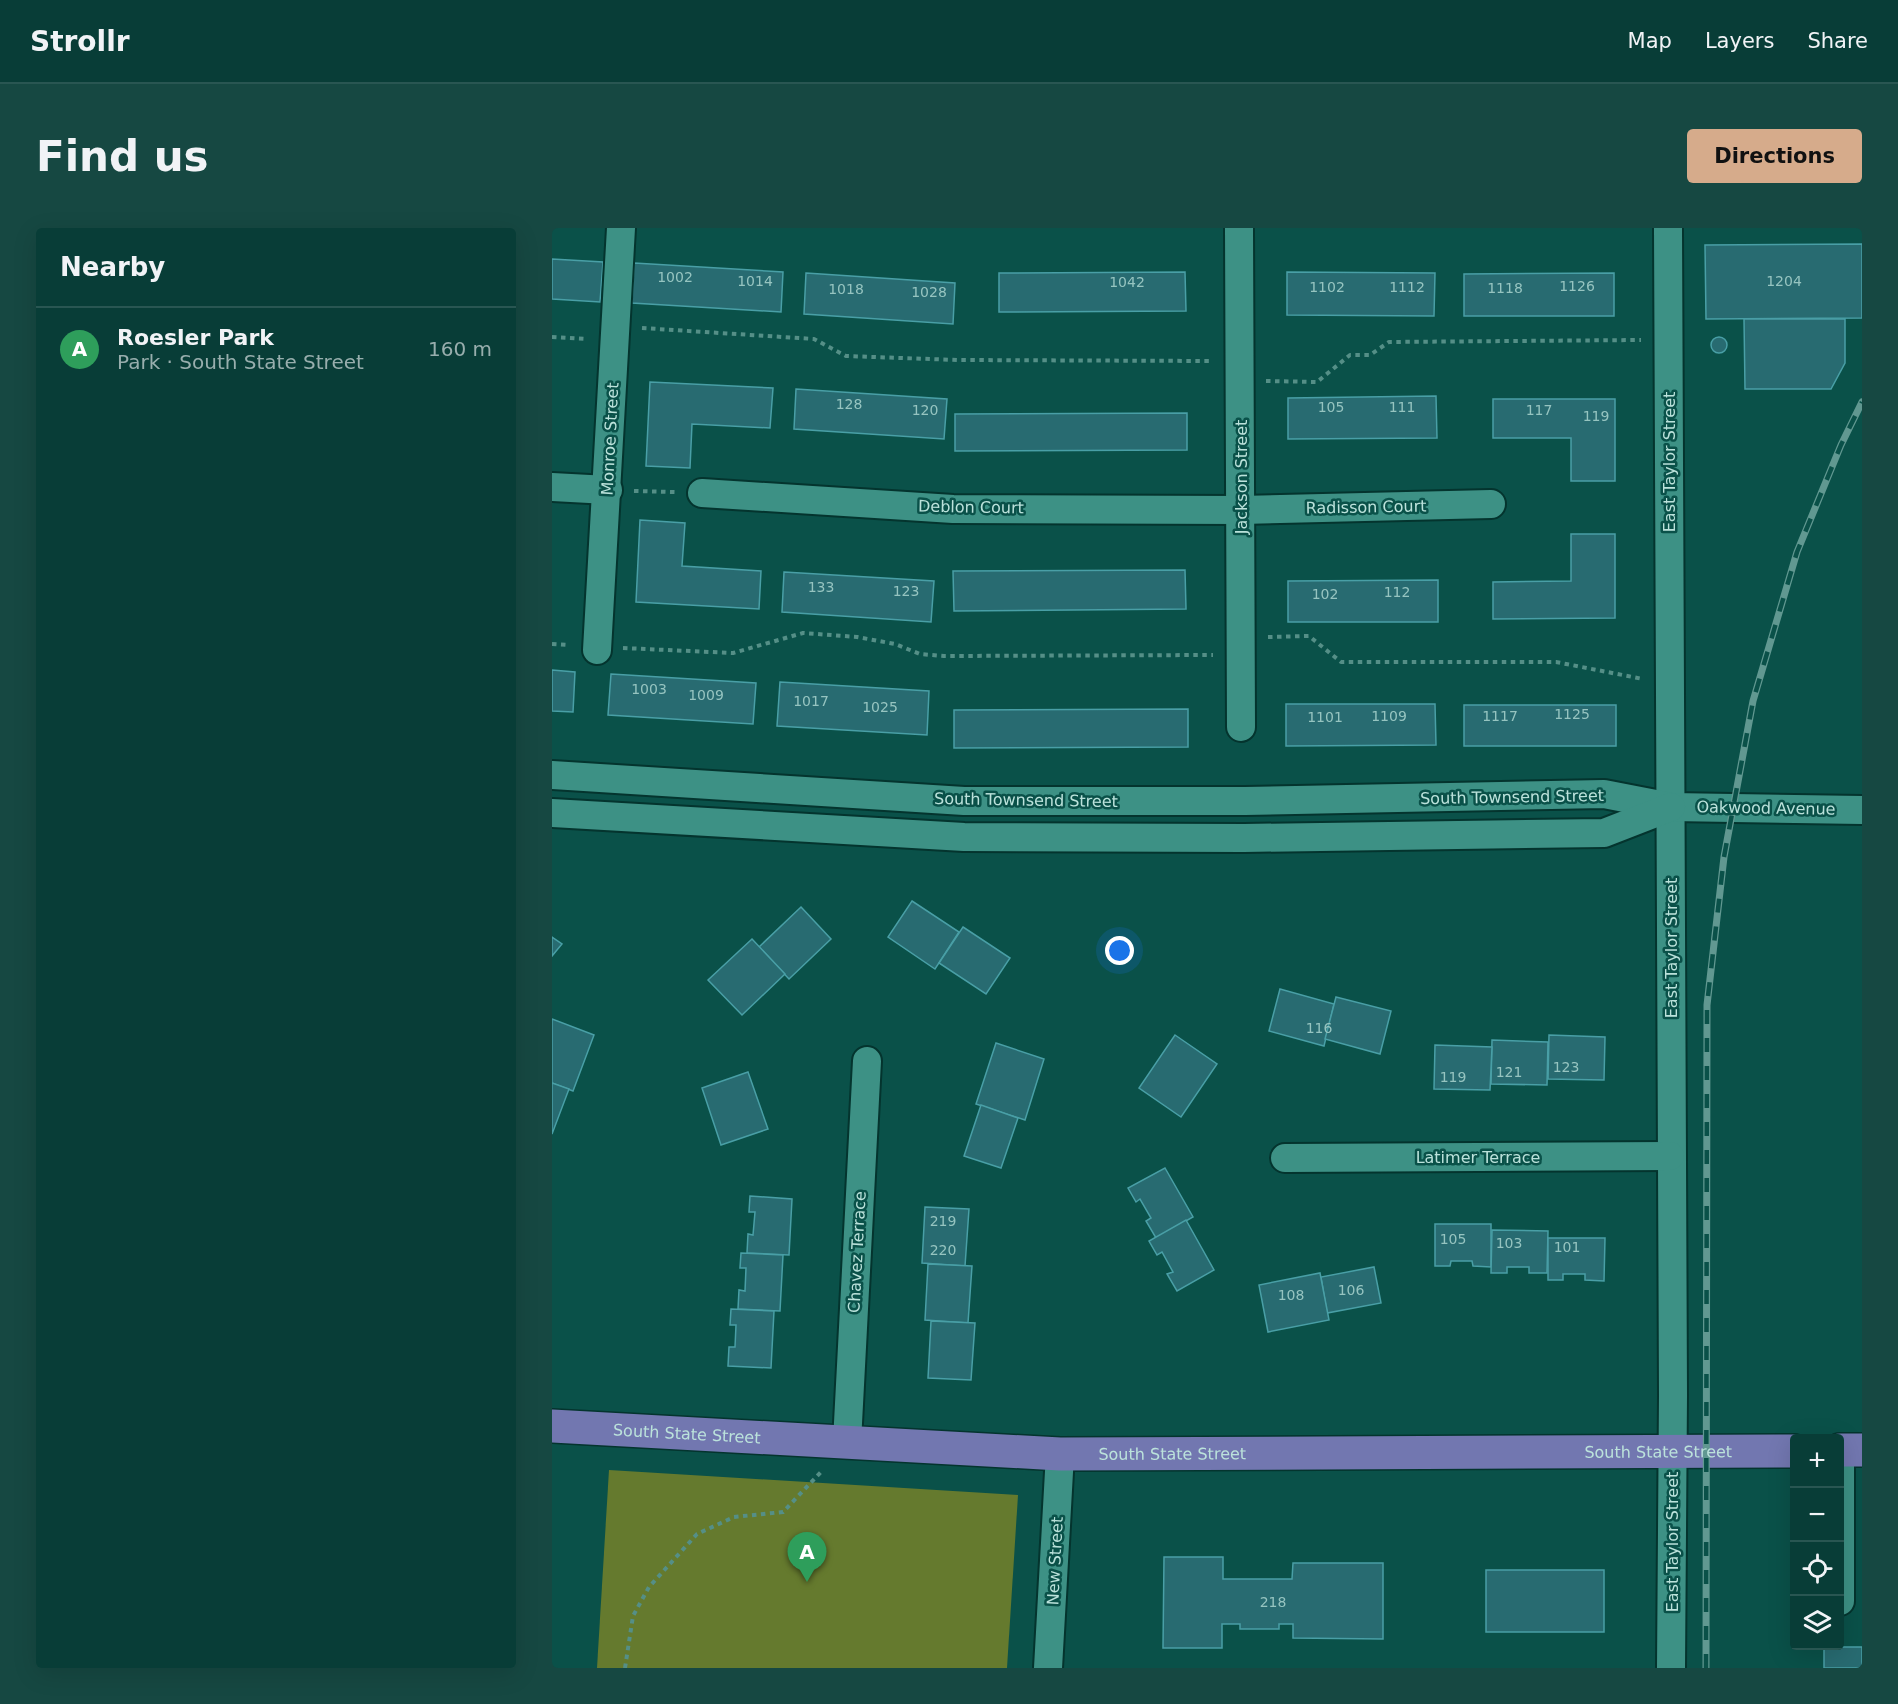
<!DOCTYPE html>
<meta charset="utf-8">
<style>
body{margin:0;font-family:"DejaVu Sans",sans-serif;background:#164842;color:#f1f3f6}
.controls{position:absolute;right:18px;bottom:18px;display:grid;overflow:hidden;border-radius:6px;box-shadow:0 6px 24px #0002}
.controls button{width:54px;height:54px;display:grid;place-items:center;padding:0;border:0;border-bottom:2px solid #295652;background:#083d37;color:#f1f3f6;font:30px sans-serif}
.you{position:absolute;left:568px;top:723px;width:21px;height:21px;margin:-15px;border:4px solid #fff;border-radius:50%;background:#1a73e8;box-shadow:0 0 0 9px #1a73e833}
.badge{display:grid;place-items:center;width:39px;height:39px;border-radius:50%;background:#d6ab8b;color:#fff;font-size:20px;font-weight:700}
.pin{position:absolute;translate:-50% -50px;filter:drop-shadow(0 2px 3px #0008)}
.pin::after{content:'';position:absolute;top:32px;width:21px;height:18px;background:inherit;clip-path:polygon(0 0,100% 0,50% 100%)}
.list{margin:0;padding:0;list-style:none}
h2{display:flex;justify-content:space-between;align-items:center;height:78px;margin:0;padding:0 24px;font-size:26px}
h2 small{font-size:20px;font-weight:400;color:#98aead}
.list li{display:grid;grid-template-columns:39px 1fr auto;gap:18px;align-items:center;box-sizing:border-box;height:84px;padding:0 24px;border-top:2px solid #295652}
.list b{display:block;font-size:22px;white-space:nowrap}
.list p{margin:0;font-size:20px;white-space:nowrap;color:#98aead}
.list em{font-size:20px;font-style:normal;color:#98aead}
.icon{flex:none;width:33px;height:33px;fill:none;stroke:currentColor;stroke-width:2;stroke-linecap:round;stroke-linejoin:round}
.map{position:relative;flex:none;width:1310px;height:1440px;overflow:hidden;border-radius:6px}
header{display:flex;align-items:center;gap:36px;box-sizing:border-box;height:84px;padding:0 30px;background:#083d37;border-bottom:2px solid #295652}
header strong{font-size:28px}
nav{display:flex;gap:33px;margin-inline-start:auto;font-size:21px}
.intro{display:flex;align-items:center;justify-content:space-between;box-sizing:border-box;height:144px;padding:0 36px}
h1{margin:0;font-size:42px}
.button{padding:15px 27px;border-radius:6px;background:#d6ab8b;color:#111;font-size:21px;font-weight:700}
main{display:flex;gap:36px;padding:0 36px}
aside{flex:1;background:#083d37;border-radius:6px;box-shadow:0 6px 24px #0002}
.map>svg:first-child{display:block}
</style>
<header>
<strong>Strollr</strong>
<nav><a>Map</a><a>Layers</a><a>Share</a></nav>
</header>
<div class="intro"><h1>Find us</h1><a class="button">Directions</a></div>
<main>
<aside>
<h2>Nearby<small></small></h2>
<ul class="list">
<li><span class="badge" style="background:#2e9e5b">A</span><div><b>Roesler Park</b><p>Park · South State Street</p></div><em>160 m</em></li>
</ul>
</aside>
<div class="map">
<svg width="1310" height="1440" viewBox="0 0 1310 1440">
<rect width="100%" height="100%" fill="#0a5149"/>
<path fill="#657a2e" d="M57 1242 466 1267 455 1440H45Z"/>
<g fill="#286b71" stroke="#499fa6" stroke-width="1.5">
<path d="M1310 16V90L1154 91 1153 17Z"/>
<path d="M0 31 51 34 48 74 0 71Z"/>
<path d="M82 35 231 44 229 84 80 75Z"/>
<path d="M633 44 634 83 447 84V45Z"/>
<path d="M735 44 883 45 882 88 735 87Z"/>
<path d="M254 45 403 55 401 96 252 86Z"/>
<path d="M1062 45V88H912V46Z"/>
<path d="M1192 91H1293V135L1279 161H1193Z"/>
<circle cx="1167" cy="117" r="8"/>
<path d="M98 154 221 160 218 200 140 196 138 240 94 238Z"/>
<path d="M244 161 395 171 392 211 242 201Z"/>
<path d="M884 168 885 210 736 211V170Z"/>
<path d="M941 171H1063V253H1019V210H941Z"/>
<path d="M635 185V222L403 223V186Z"/>
<path d="M88 292 133 295 130 338 209 343 207 381 84 374Z"/>
<path d="M1019 306H1063V390L941 391V354L1019 353Z"/>
<path d="M633 342 634 381 402 383 401 343Z"/>
<path d="M232 344 382 353 379 394 230 384Z"/>
<path d="M886 352V394H736V353Z"/>
<path d="M0 442 23 444 21 484 0 483Z"/>
<path d="M59 446 204 455 201 496 56 487Z"/>
<path d="M228 454 377 463 375 507 225 498Z"/>
<path d="M734 476H883L884 517 734 518Z"/>
<rect x="912" y="477" width="152" height="41"/>
<path d="M636 481V519L402 520V482Z"/>
<path d="M360 673 407 704 383 741 336 709Z"/>
<path d="M249 679 279 711 237 751 207 719Z"/>
<path d="M411 699 458 730 434 766 387 735Z"/>
<path d="M0 709 10 716 0 728Z"/>
<path d="M200 711 233 746 190 787 156 752Z"/>
<path d="M728 761 782 776 772 818 717 803Z"/>
<path d="M784 769 839 783 828 826 773 811Z"/>
<path d="M0 791 42 807 21 863 0 855Z"/>
<path d="M623 807 665 836 629 889 587 860Z"/>
<path d="M997 807 1053 809 1052 852 996 851Z"/>
<path d="M940 812 996 814 995 857 939 856Z"/>
<path d="M444 815 492 831 473 892 424 876Z"/>
<path d="M883 817 940 819 938 862 882 861Z"/>
<path d="M196 844 216 901 169 917 150 860Z"/>
<path d="M0 855 17 861 0 906Z"/>
<path d="M429 877 466 890 449 940 412 928Z"/>
<path d="M613 940 641 989 604 1010 594 993 599 990 588 971 584 974 576 960Z"/>
<path d="M198 968 240 971 237 1027 195 1025 196 1006 201 1007 203 984H197Z"/>
<path d="M373 979 417 981 413 1038 370 1035Z"/>
<path d="M634 992 662 1042 625 1063 615 1046 621 1044 610 1024 605 1027 597 1013Z"/>
<path d="M883 996H939V1039L921 1038 920 1033H899L898 1038H883Z"/>
<path d="M940 1002 996 1003 995 1045H977V1039H955V1045H939Z"/>
<path d="M996 1010H1053L1052 1053 1033 1052V1046H1011V1052H996Z"/>
<path d="M189 1025 231 1027 228 1083 186 1081 187 1062 193 1063 194 1040H188Z"/>
<path d="M376 1036 420 1038 416 1095 373 1092Z"/>
<path d="M822 1039 829 1075 775 1085 769 1049Z"/>
<path d="M768 1045 777 1092 716 1104 707 1057Z"/>
<path d="M179 1081 222 1083 219 1140 176 1138 177 1119H183L184 1097H178Z"/>
<path d="M379 1093 423 1095 419 1152 376 1150Z"/>
<path d="M612 1329H671V1351H740L741 1335H831V1411L741 1410V1396H727V1401H688V1396H670V1420H611Z"/>
<rect x="934" y="1342" width="118" height="62"/>
<rect x="1272" y="1419" width="38" height="21"/>
</g>
<g fill="none" stroke-linecap="round" stroke-linejoin="round">
<defs>
<g id="minor">
<path d="M687 0 689 499"/>
<path d="M1116 0 1121 1167 1119 1440"/>
<path d="M0 259 56 262"/>
<path d="M150 265 401 281 689 282 939 276"/>
<path d="M45 422 69 0"/>
<path d="M0 547 412 573H693L1052 566 1119 579 1310 582"/>
<path d="M0 585 412 609 692 610 1052 605 1119 579"/>
<path d="M733 930 1118 928"/>
<path d="M295 1214 315 833"/>
<path d="M1288 1222V1373"/>
<path d="M496 1440 508 1226"/>
</g>
<g id="major">
<path id="s1" d="M0 1198 508 1226 1242 1223"/>
<path d="M1288 1222H1310"/>
</g>
</defs>
<use href="#minor" stroke="#04342e" stroke-width="32"/>
<use href="#major" stroke="#04342e" stroke-width="36"/>
<g stroke="#558f87" stroke-width="4" stroke-dasharray="4.5 4.5" stroke-linecap="butt">
<path d="M90 100 262 111 294 128 405 132 660 133"/>
<path d="M0 109 35 111"/>
<path d="M714 153 765 154 798 127H818L837 114 1089 112"/>
<path d="M82 263 123 264"/>
<path d="M716 409 757 408 789 434H1004L1091 451"/>
<path d="M0 416 17 417"/>
<path d="M71 420 181 425 251 405 305 409 343 416 368 426 392 428 661 427"/>
<path d="M73 1440 81 1388 97 1359 145 1306 182 1289 231 1284 269 1244"/>
</g>
<use href="#minor" stroke="#3d9185" stroke-width="28"/>
<use href="#major" stroke="#7277b0" stroke-width="33"/>
<defs>
<path id="rail" d="M1154 1440 1155 777 1172 629 1201 473 1245 324 1289 217 1310 174"/>
</defs>
<use href="#rail" stroke="#619891" stroke-width="7"/>
<use href="#rail" stroke="#0a5149" stroke-width="4.5" stroke-dasharray="14" stroke-linecap="butt"/>
</g>
<g text-anchor="middle" dominant-baseline="central" stroke-width="5" stroke-linejoin="round" paint-order="stroke">
<g font-size="14" fill="#96c4c0">
<text x="123" y="49">1002</text>
<text x="203" y="53">1014</text>
<text x="1232" y="53">1204</text>
<text x="575" y="54">1042</text>
<text x="1025" y="58">1126</text>
<text x="775" y="59">1102</text>
<text x="855" y="59">1112</text>
<text x="953" y="60">1118</text>
<text x="294" y="61">1018</text>
<text x="377" y="64">1028</text>
<text x="297" y="176">128</text>
<text x="779" y="179">105</text>
<text x="850" y="179">111</text>
<text x="373" y="182">120</text>
<text x="987" y="182">117</text>
<text x="1044" y="188">119</text>
<text x="269" y="359">133</text>
<text x="354" y="363">123</text>
<text x="845" y="364">112</text>
<text x="773" y="366">102</text>
<text x="97" y="461">1003</text>
<text x="154" y="467">1009</text>
<text x="259" y="473">1017</text>
<text x="328" y="479">1025</text>
<text x="1020" y="486">1125</text>
<text x="837" y="488">1109</text>
<text x="948" y="488">1117</text>
<text x="773" y="489">1101</text>
<text x="767" y="800">116</text>
<text x="1014" y="839">123</text>
<text x="957" y="844">121</text>
<text x="901" y="849">119</text>
<text x="391" y="993">219</text>
<text x="901" y="1011">105</text>
<text x="957" y="1015">103</text>
<text x="1015" y="1019">101</text>
<text x="391" y="1022">220</text>
<text x="799" y="1062">106</text>
<text x="739" y="1067">108</text>
<text x="721" y="1374">218</text>
</g>
<g font-size="16" fill="#bbe2db" stroke="#0a5149">
<text transform="translate(58 211) rotate(-87)">Monroe Street</text>
<text transform="translate(1117 234) rotate(-90)">East Taylor Street</text>
<text transform="translate(689 249) rotate(-90)">Jackson Street</text>
<text transform="translate(419 279) rotate(1)">Deblon Court</text>
<text transform="translate(814 279) rotate(-1)">Radisson Court</text>
<text transform="translate(960 569) rotate(-1)">South Townsend Street</text>
<text transform="translate(474 572) rotate(1)">South Townsend Street</text>
<text transform="translate(1214 580) rotate(1)">Oakwood Avenue</text>
<text transform="translate(1119 720) rotate(-90)">East Taylor Street</text>
<text x="926" y="929">Latimer Terrace</text>
<text transform="translate(305 1024) rotate(-87)">Chavez Terrace</text>
<text stroke="none"><textPath href="#s1" startOffset="135">South State Street</textPath></text>
<text stroke="none"><textPath href="#s1" startOffset="1107">South State Street</textPath></text>
<text stroke="none"><textPath href="#s1" startOffset="621">South State Street</textPath></text>
<text transform="translate(1120 1314) rotate(-90)">East Taylor Street</text>
<text transform="translate(503 1333) rotate(-87)">New Street</text>
</g>
</g>
</svg>
<div class="controls">
<button>+</button>
<button>−</button>
<button><svg class="icon" aria-label="locate" viewBox="0 0 24 24"><circle cx="12" cy="12" r="6"/><path d="M12 2v4M12 18v4M2 12h4M18 12h4"/></svg></button>
<button><svg class="icon" aria-label="layers" viewBox="0 0 24 24"><path d="M12 4l9 5-9 5-9-5zM3 14l9 5 9-5"/></svg></button>
</div>
<div class="you"></div>
<div class="pin badge" style="left:255px;top:1354px;background:#2e9e5b">A</div>
</div>
</main>
